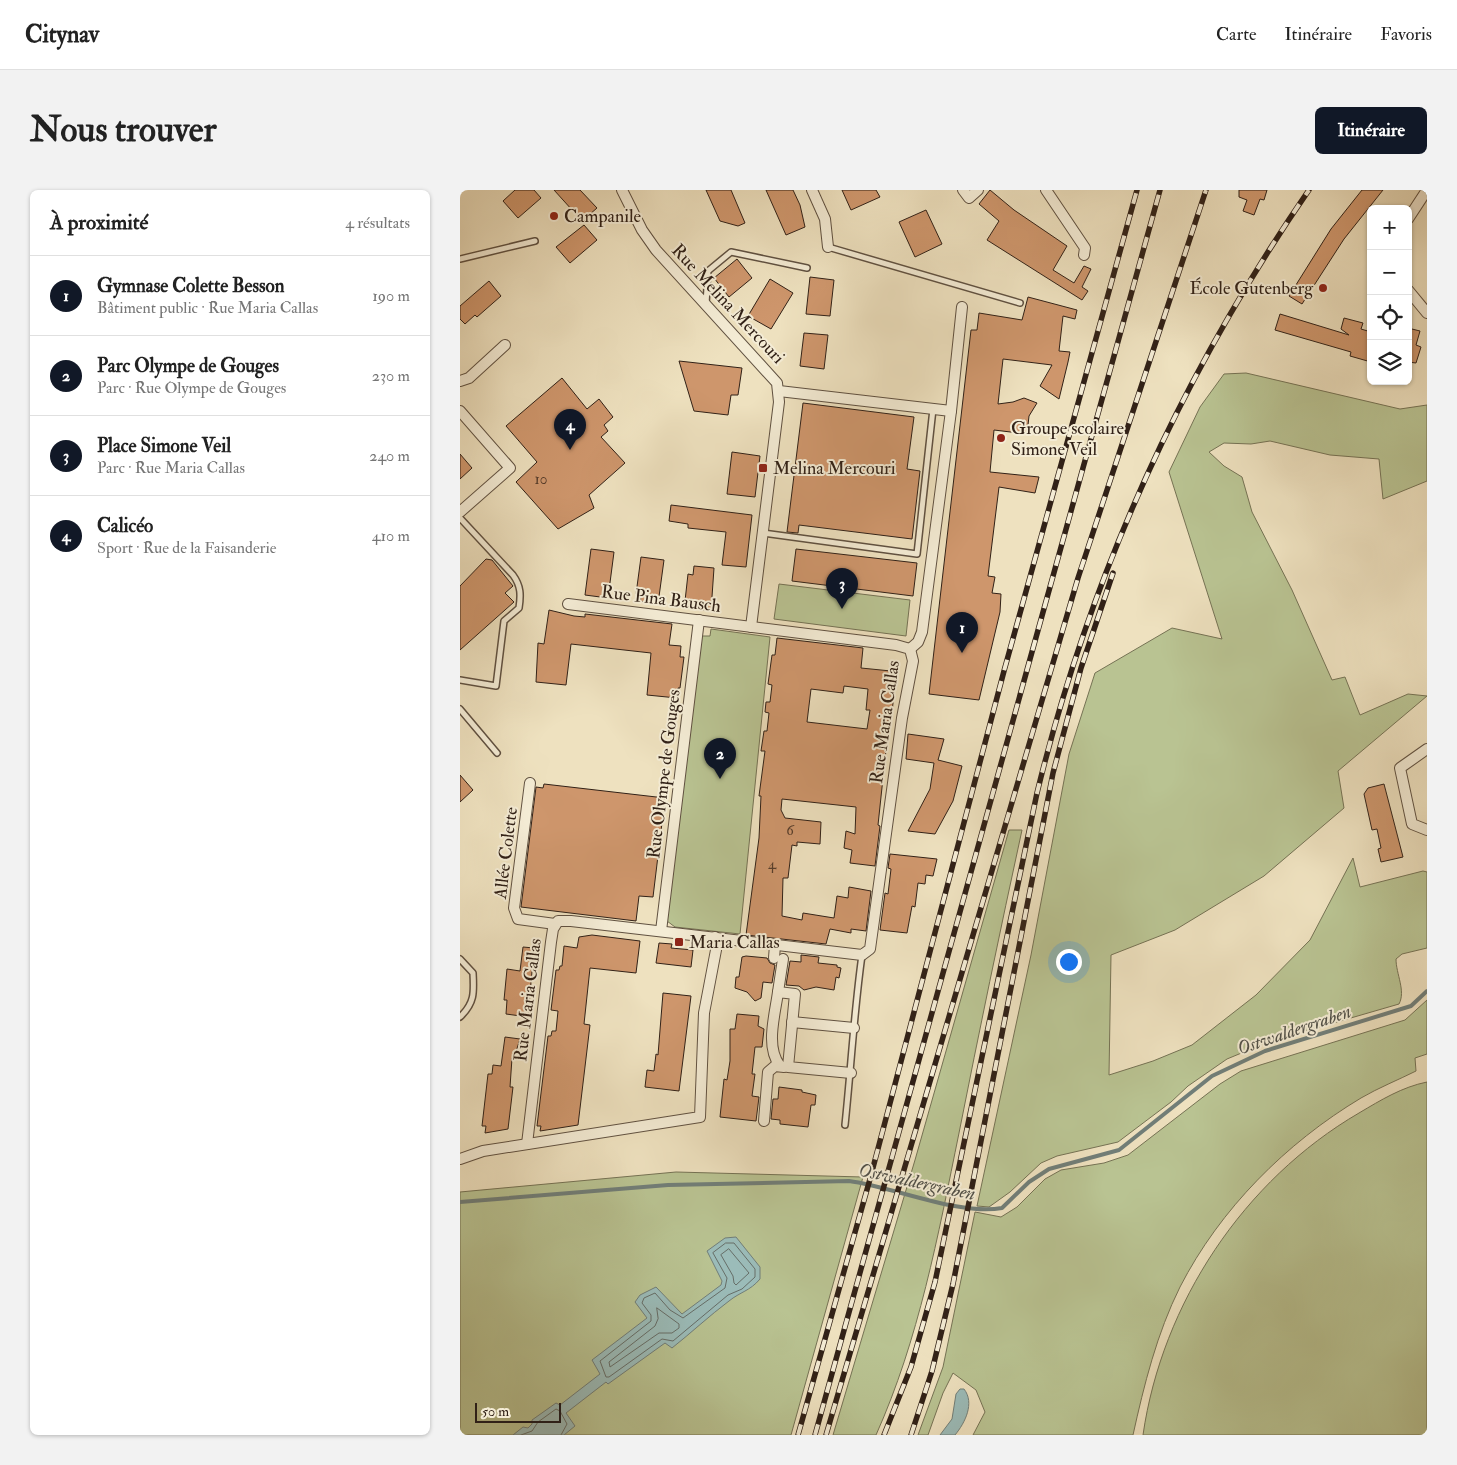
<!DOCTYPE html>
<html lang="fr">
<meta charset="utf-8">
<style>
body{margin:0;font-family:"IM FELL Double Pica",serif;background:#f2f2f2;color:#222}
.controls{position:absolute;right:15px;top:15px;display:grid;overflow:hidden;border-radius:8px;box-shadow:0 1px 4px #0004}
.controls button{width:45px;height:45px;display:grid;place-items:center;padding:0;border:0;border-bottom:1px solid #e0e0e0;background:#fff;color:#222;font:25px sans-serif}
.scale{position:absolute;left:15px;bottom:12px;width:86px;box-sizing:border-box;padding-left:5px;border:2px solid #312117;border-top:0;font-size:14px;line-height:18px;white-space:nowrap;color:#312117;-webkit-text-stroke:4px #f4ecd5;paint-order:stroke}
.you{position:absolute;left:608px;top:771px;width:18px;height:18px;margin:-12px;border:4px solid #fff;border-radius:50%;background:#1a73e8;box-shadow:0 0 0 8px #1a73e833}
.badge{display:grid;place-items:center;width:32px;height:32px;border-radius:50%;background:#111827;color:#fff;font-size:16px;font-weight:700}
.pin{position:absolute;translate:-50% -41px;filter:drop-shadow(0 1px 2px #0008)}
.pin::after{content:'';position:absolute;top:26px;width:18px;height:15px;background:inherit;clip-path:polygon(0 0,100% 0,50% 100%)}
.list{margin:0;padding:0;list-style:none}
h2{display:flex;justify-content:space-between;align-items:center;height:65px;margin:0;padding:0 20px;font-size:21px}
h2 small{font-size:16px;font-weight:400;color:#767676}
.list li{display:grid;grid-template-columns:32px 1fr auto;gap:15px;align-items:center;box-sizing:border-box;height:80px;padding:0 20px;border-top:1px solid #e0e0e0}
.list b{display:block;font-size:19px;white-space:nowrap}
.list p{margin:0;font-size:16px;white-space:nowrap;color:#767676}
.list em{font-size:16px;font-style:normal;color:#767676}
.icon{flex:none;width:28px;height:28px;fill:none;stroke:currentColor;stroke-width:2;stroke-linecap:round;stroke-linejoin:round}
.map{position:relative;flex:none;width:967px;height:1245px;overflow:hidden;border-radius:8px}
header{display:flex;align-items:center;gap:30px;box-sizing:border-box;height:70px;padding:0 25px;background:#fff;border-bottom:1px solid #e0e0e0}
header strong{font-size:24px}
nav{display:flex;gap:28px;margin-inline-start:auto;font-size:18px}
.intro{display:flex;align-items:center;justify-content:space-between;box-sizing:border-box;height:120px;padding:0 30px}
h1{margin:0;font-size:35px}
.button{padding:12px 22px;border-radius:8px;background:#111827;color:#fff;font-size:18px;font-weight:700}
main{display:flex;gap:30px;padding:0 30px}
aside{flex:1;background:#fff;border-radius:8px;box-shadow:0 1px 4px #0004}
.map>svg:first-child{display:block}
</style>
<header>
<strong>Citynav</strong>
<nav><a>Carte</a><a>Itinéraire</a><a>Favoris</a></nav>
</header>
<div class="intro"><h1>Nous trouver</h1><a class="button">Itinéraire</a></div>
<main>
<aside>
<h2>À proximité<small>4 résultats</small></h2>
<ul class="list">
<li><span class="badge">1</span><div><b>Gymnase Colette Besson</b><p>Bâtiment public · Rue Maria Callas</p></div><em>190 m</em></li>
<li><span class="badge">2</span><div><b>Parc Olympe de Gouges</b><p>Parc · Rue Olympe de Gouges</p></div><em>230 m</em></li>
<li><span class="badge">3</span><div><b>Place Simone Veil</b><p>Parc · Rue Maria Callas</p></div><em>240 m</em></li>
<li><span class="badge">4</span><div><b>Calicéo</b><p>Sport · Rue de la Faisanderie</p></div><em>410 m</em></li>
</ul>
</aside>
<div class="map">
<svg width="967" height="1245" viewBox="0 0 967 1245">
<rect width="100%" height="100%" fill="#eee1bf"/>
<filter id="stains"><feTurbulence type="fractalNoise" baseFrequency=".004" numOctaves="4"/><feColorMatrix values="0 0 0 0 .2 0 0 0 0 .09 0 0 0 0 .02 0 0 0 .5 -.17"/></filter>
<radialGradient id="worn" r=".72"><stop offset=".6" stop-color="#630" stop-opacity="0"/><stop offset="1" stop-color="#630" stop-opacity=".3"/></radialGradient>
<g fill="#b9c392" stroke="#757254">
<path d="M786 183 940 219 967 215V291L923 309 919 269 870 265 810 251 791 254 764 253 749 262 764 276 782 287 792 322 832 400 872 490 885 487 900 525 948 504 967 506 878 581 884 618 804 686 715 740 651 765 649 885 693 871 732 855 796 805 850 750 893 668 900 697 963 681 967 682V758L942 764 936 769C936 784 946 801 939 814L808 852 767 869 728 896 711 912 658 952 597 966 581 973 550 1002 529 1017 517 1016 571 765 609 564 635 483 712 438 762 449 709 282 740 217 764 184Z"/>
<path d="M319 394 450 410 446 446 314 429Z"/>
<path d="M251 439 310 447 280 744 215 737 207 731 241 446H250Z"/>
<path d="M549 640H562C540 741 519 842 499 943 478 1046 459 1149 416 1245H373L455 970Z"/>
<path d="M967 810V864L955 868 956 881C938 890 918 898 901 908 826 953 760 1019 720 1097 697 1143 684 1195 673 1245H513L525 1222 516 1200 493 1183 483 1203 468 1245H458L483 1177 515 1022 541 1027 557 1017 585 989 601 980 644 973 668 965 760 894 781 881 945 830Z"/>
<path d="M967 892V1245H683C702 1113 784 990 899 923 921 910 942 897 967 892Z"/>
<path d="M216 982 403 987 331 1245H0V1002Z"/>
</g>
<g fill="#9bbcb9" stroke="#717e78">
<path d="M276 1047 300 1077V1089C290 1101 280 1102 269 1111 249 1126 231 1143 212 1158L205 1153 148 1194 146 1192 106 1223 115 1236 104 1245H53L63 1237 68 1238 72 1234V1230L96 1213 100 1215 140 1184 132 1170 187 1128 175 1112 180 1105 196 1097 222 1124 261 1095 262 1091 247 1061 265 1048Z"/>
<path d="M500 1199H504C515 1213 505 1233 495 1245H480L492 1229 496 1204Z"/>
</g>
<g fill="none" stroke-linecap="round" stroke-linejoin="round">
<g stroke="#666e68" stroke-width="1">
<path d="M266 1053H274L295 1079V1087L282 1099 268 1105 213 1151 202 1149 149 1187H146L140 1171 191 1131V1125L182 1113 184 1108 195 1103 210 1120 223 1128 265 1098 267 1088 253 1063Z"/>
<path d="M269 1059 289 1083 276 1095 274 1093 273 1086 261 1065Z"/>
<path d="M197 1118 219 1134V1138L212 1143H199L150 1177 149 1172 195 1136 198 1129Z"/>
<path d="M61 1245 72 1241 78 1232 96 1219 100 1221 107 1234 101 1245"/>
</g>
<path stroke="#717e78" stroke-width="4" d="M0 1012 208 995 389 991C434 997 500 1026 542 1018L569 992 589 979 659 960 752 886 805 861 951 816 967 801"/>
</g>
<g fill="#ce966c" stroke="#312117" fill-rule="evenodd">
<path d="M55 0H74L81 8 58 28 43 11Z"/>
<path d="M94 0H120L137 18 122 31Z"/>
<path d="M246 0H271L285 33 278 36 260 31Z"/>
<path d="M306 0H333L340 15 345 37 326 45Z"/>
<path d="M382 0H416L420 7 391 20Z"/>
<path d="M530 0 554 20 607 56 593 80 614 93 624 76 631 79 622 97 628 101 622 110 527 50 539 31 519 14Z"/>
<path d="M779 0H807L804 10 800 9 794 25 783 21 787 10 779 7Z"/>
<path d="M902 0H923L884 49 842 114 829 106 871 39Z"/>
<path d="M466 20 482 54 455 67 439 32Z"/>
<path d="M124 35 137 50 110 73 96 57Z"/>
<path d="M277 69 292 88 269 107 254 88Z"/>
<path d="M350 87 374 90 370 126 346 124Z"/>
<path d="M310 89 333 103 311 139 288 126Z"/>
<path d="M29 91 41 106 17 127 15 125 5 134 0 129V116Z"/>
<path d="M568 107 617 120 615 129 603 126 599 161 610 162 608 172 599 209 580 196 592 175 543 169 538 214 553 212 564 208 577 213 569 226 567 244 534 240 530 282 579 287 575 303 539 297 528 386 535 387 532 403 541 404 540 422 519 510 469 504 511 140H517L519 123 562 130Z"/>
<path d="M820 124 889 145 881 139 884 128 903 133 901 139 911 142V172L890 166 891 162 815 140Z"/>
<path d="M948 138 960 141 956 155 961 157 956 173 948 172Z"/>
<path d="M344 143 368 145 364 179 340 176Z"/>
<path d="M219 171 282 178 278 205H271L268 225 234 221Z"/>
<path d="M102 188 127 219 139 209 153 227 144 235 148 241 141 247 165 273 129 305 134 318 98 339 56 292 77 272 46 236Z"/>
<path d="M343 213 454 227 447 279 460 281 452 349 339 335 338 343 327 342Z"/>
<path d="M272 262 300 266 295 307 267 304Z"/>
<path d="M0 264 12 278 0 289Z"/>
<path d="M211 315 292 325 286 377 262 375 266 342 228 338V334L209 331Z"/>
<path d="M131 359 154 362 148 408 125 405Z"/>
<path d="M336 359 457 373 453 406 332 391Z"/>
<path d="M181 367 204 370 198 414 180 411 181 404H176Z"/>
<path d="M26 369 32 370 53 396 45 403 54 412 0 460V396Z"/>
<path d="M234 376 254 378 251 421 230 418 231 412 225 411 228 384 233 385Z"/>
<path d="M89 420 114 426 125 427V424L212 434 209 455 221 456 220 467H224L220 498H218L217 508 187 505 191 463 111 454 106 495 76 492 78 453 84 454Z"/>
<path d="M317 448 403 458 401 478 431 481 430 492 435 493 432 523H429L427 541 429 542 425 560H426L418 635 420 636 415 676 390 673 392 660 384 658 386 641 395 644 396 617 322 609 321 620 325 628 361 632 360 654 337 652V656L332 655 328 688H323L322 726 342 730 343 723 374 728 377 706 388 708 389 697 411 701 406 741 391 739V743L370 739 366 754 286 745 299 648 301 606H299L305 561H301L304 541H307L309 523 305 522 306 512H310L312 495 308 494 312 465H315ZM384 496 408 499 406 520H410L407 539 347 532 351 499 383 503Z"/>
<path d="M448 544 484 549 478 570 502 576 493 611 475 644 448 641 470 599 474 573 446 569Z"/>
<path d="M0 585 13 600 0 612Z"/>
<path d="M84 594 205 608 193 707 179 706 176 731 61 717 76 597 83 598Z"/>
<path d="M924 594 943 667 921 672 918 659 921 658 917 639 912 640 904 604 908 598Z"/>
<path d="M430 664 477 669 473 686 466 685 465 694 458 693 455 717 452 716 447 743 420 740 425 703 428 704 431 679 428 678Z"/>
<path d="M132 745 180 751 176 783 130 778 124 834 130 835 118 935 80 941 81 936H77L88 846H91L92 841H96L98 821 91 820 96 780H99L100 776H102L104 756 117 758 119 747Z"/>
<path d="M199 753 212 754 211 758 233 760 231 777 196 773Z"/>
<path d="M63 757 74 758 68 827 46 824 47 810H44L47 779 60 781Z"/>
<path d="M341 765 359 767 358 773 377 775V777L381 778 379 788 376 787 374 800 356 797 344 800 339 796 326 795 330 771 341 772Z"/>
<path d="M286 766 307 768 310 773 315 775 312 793 303 792 301 808 295 811 287 802 275 798 276 787H279L282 767Z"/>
<path d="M203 803 231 806 219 901 185 897 187 880 194 881 196 864 198 865Z"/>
<path d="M277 824 299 826 298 836 304 839 302 857H295L292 884H295L292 906 299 907 296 931 260 927 264 889 267 890 270 871V839H275Z"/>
<path d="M45 847 60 849 54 868H52L50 897H53L48 939 25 943 26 936H22L28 884H32L33 875 41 876Z"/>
<path d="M319 897 342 900V902L356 905 355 915H351L348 937 320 934V930L311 929 313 909H318Z"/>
</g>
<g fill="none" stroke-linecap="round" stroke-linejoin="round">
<defs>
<g id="lane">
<path d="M368 57 560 113"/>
<path d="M0 69 75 51"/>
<path d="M246 114 248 81 271 62 347 78"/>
<path d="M0 328 53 385C61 396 61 405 59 418L44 431 36 496 0 490"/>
<path d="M303 343 457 364 473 219"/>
<path d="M0 519 37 563"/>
<path d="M0 769 13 783C14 802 15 813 0 827"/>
<path d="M385 935C391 878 394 822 402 765"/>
</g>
<g id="street">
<path d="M162 0 182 40 196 60 317 193 319 212 291 437"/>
<path d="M352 0 365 29 368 57"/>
<path d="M503 0 509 8 518 0"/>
<path d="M586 0 625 58 624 65"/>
<path d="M948 29 967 0"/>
<path d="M948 100 967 123"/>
<path d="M0 191 9 188 45 155"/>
<path d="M319 201 491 221"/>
<path d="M0 221 50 278 0 322"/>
<path d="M450 459 458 452 462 442 491 221 502 117"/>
<path d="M967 559 940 578 952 634 967 640"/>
<path d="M70 593 54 718 58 729 95 734"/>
<path d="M201 741 239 430"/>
<path d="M314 768 315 755"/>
<path d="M318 802 323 769"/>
<path d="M332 832 394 838"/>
<path d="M320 876C305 857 315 825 318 802L335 804 328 877 391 883"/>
<path d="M304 931 308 882 315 876 324 877"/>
<path d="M67 954 91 752 93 739 98 731H111L402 765 410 759 442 528 453 471 450 459 436 455 108 414"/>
<path d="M0 969 23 961 240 927 244 823 256 760 255 747"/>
</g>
</defs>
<use href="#lane" stroke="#605141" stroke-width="8"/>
<use href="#street" stroke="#605141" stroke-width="12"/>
<use href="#lane" stroke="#f4ecd5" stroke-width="5"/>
<use href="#street" stroke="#f4ecd5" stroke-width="10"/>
<defs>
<g id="rail">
<path d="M338 1245 410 989 544 481 677 0"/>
<path d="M355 1245 700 0"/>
<path d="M366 1245 618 388 746 0"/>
<path d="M424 1245 451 1177 475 1092 577 603C630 386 722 184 849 0"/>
<path d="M451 1245 472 1181 493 1094 593 583 621 478 653 383"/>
</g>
</defs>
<use href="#rail" stroke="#312117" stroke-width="5.5"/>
<use href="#rail" stroke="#f4ecd5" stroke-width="4" stroke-dasharray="11" stroke-linecap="butt"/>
</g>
<g fill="#8f2418" stroke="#f4ecd5" stroke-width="2">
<circle cx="94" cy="26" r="5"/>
<circle cx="863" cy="98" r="5"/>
<circle cx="541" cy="248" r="5"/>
<rect x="298" y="273" width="10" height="10" rx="2.5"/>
<rect x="214" y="747" width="10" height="10" rx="2.5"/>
</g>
<g text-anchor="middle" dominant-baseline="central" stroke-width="4" stroke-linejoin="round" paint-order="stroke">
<g font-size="15" fill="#583e2c">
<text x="81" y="289">10</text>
<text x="330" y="640">6</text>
<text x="312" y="674">4</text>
</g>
<g font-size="18" fill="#312117" stroke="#f4ecd5" text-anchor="start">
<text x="104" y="26">Campanile</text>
<text x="853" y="98" text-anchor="end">École Gutenberg</text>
<text x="551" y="238">Groupe scolaire<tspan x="551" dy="21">Simone Veil</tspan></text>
<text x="313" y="278">Melina Mercouri</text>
<text x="229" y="752">Maria Callas</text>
</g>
<g font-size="18" fill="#312117" stroke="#f4ecd5">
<text transform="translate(268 114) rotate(47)">Rue Melina Mercouri</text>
<text transform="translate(201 409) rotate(7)">Rue Pina Bausch</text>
<text transform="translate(425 532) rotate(-82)">Rue Maria Callas</text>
<text transform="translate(204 584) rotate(-83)">Rue Olympe de Gouges</text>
<text transform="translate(46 663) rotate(-83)">Allée Colette</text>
<text transform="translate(68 810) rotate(-83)">Rue Maria Callas</text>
</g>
<g font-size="19" font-style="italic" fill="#515048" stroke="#f4ecd5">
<text transform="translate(834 840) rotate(-19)">Ostwaldergraben</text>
<text transform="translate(457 992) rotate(12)">Ostwaldergraben</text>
</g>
</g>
<rect width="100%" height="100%" filter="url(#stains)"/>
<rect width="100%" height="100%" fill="url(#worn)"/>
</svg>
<div class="controls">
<button>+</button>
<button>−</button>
<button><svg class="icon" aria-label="locate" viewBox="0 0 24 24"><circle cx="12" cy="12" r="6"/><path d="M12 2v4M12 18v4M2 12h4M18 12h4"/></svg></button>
<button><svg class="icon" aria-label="layers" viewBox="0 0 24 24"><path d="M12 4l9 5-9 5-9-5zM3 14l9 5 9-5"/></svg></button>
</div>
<div class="scale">50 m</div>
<div class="you"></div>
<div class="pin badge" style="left:502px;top:463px">1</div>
<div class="pin badge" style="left:260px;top:589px">2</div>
<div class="pin badge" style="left:382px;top:419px">3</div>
<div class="pin badge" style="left:110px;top:260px">4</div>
</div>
</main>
